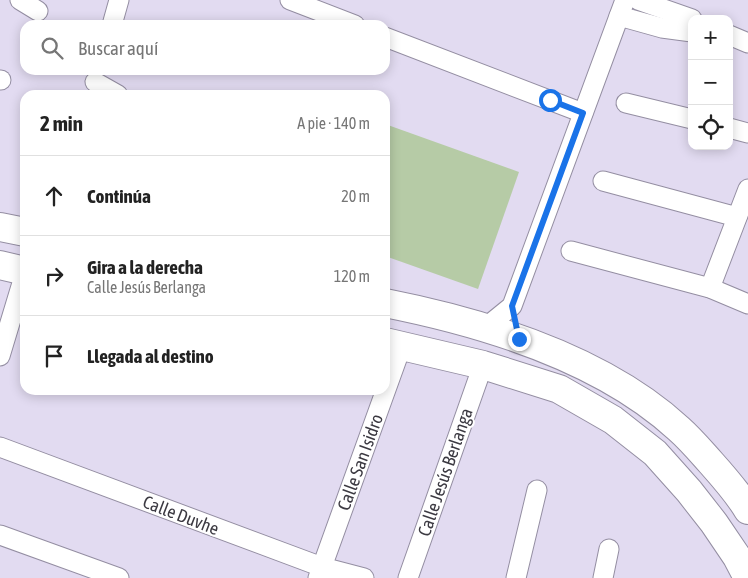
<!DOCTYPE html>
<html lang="es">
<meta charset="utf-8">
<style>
body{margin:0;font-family:"Asap Condensed",sans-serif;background:#f6f6f6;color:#222}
.controls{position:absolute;right:15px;top:15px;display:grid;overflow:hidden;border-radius:10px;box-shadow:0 2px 12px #0003}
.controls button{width:45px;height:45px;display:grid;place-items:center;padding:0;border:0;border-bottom:1px solid #e0e0e0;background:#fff;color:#222;font:25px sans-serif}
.stop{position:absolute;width:15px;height:15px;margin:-11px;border:4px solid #1a73e8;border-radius:50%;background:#fff}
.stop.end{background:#1a73e8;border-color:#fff;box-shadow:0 1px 5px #0008}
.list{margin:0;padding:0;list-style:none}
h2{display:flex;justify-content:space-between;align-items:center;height:65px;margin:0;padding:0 20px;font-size:21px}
h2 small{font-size:16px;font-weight:400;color:#767676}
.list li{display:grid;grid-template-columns:32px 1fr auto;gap:15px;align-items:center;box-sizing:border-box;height:80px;padding:0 20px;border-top:1px solid #e0e0e0}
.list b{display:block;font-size:19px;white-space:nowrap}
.list p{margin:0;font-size:16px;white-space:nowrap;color:#767676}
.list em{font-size:16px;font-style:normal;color:#767676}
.icon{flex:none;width:28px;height:28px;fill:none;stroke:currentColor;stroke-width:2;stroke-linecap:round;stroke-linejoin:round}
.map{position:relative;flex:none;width:748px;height:578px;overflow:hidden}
.search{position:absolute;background:#fff;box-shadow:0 2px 12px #0003;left:20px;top:20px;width:370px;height:55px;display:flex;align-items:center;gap:12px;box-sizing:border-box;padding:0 18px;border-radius:15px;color:#767676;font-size:19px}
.panel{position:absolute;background:#fff;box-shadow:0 2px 12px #0003;left:20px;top:90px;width:370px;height:305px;border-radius:15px}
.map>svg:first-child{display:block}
</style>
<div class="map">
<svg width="748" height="578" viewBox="0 0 748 578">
<rect width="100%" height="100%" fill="#e2dbf1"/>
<path fill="#b6cba6" d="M385 124 519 172 478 289 385 256Z"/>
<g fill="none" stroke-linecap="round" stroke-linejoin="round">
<defs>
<g id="minor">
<path d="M20 0 38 11"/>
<path d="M290 0 355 25"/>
<path d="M638 0 692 19"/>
<path d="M619 16 662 28 692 32"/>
<path d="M112 25 119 0"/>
<path d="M729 35 748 43"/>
<path d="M385 37 583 113"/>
<path d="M0 80H1"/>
<path d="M95 82 118 95"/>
<path d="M626 103 692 119"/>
<path d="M729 128 748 133"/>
<path d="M603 181 737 217"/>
<path d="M571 251 710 288 748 304"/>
<path d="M710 288 748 189"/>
<path d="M485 328 512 306 625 0"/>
<path d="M0 356 25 273"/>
<path d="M0 447 322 567 364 578"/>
<path d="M0 535 119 578"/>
<path d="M318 578 402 345"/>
<path d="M408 578 483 365"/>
<path d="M516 578 537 490"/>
<path d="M603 578 609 549"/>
</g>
<g id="highway">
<path d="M0 227 25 232"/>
<path d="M0 265 25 271"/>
<path d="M385 303C486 323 602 358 679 429 688 437 697 447 705 456 720 473 737 491 748 510"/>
<path d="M385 342 483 365 559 389 613 420 655 453 689 491 714 523 737 557 748 578"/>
</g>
</defs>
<use href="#minor" stroke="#948ea2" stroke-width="21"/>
<use href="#highway" stroke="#948ea2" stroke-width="30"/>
<use href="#minor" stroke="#fff" stroke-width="19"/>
<use href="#highway" stroke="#fff" stroke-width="28"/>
</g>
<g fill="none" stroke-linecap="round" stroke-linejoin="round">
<path stroke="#1a73e8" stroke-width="6" d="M519 339 512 306 583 113 550 100"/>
</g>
<g text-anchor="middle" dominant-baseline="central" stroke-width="4" stroke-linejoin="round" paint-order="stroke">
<g font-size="18" fill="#3c3a42" stroke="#fff">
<text transform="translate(360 462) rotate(-70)">Calle San Isidro</text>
<text transform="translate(445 472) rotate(-71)">Calle Jesús Berlanga</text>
<text transform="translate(181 515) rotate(21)">Calle Duvhe</text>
</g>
</g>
</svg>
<div class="controls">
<button>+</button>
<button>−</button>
<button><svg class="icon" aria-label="locate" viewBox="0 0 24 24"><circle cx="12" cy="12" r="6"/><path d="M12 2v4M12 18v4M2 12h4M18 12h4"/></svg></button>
</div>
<div class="stop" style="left:550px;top:100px"></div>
<div class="stop end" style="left:519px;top:339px"></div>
<div class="search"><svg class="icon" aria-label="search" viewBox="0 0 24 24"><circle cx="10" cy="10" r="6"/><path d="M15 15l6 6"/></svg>Buscar aquí</div>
<section class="panel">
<h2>2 min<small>A pie · 140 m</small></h2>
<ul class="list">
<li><svg class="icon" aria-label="ahead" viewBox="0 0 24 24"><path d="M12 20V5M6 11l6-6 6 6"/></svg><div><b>Continúa</b></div><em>20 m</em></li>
<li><svg class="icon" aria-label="right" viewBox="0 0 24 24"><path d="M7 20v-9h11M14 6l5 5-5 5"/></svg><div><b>Gira a la derecha</b><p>Calle Jesús Berlanga</p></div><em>120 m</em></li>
<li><svg class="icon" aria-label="arrive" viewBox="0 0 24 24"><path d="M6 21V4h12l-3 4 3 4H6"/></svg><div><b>Llegada al destino</b></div></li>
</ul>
</section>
</div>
